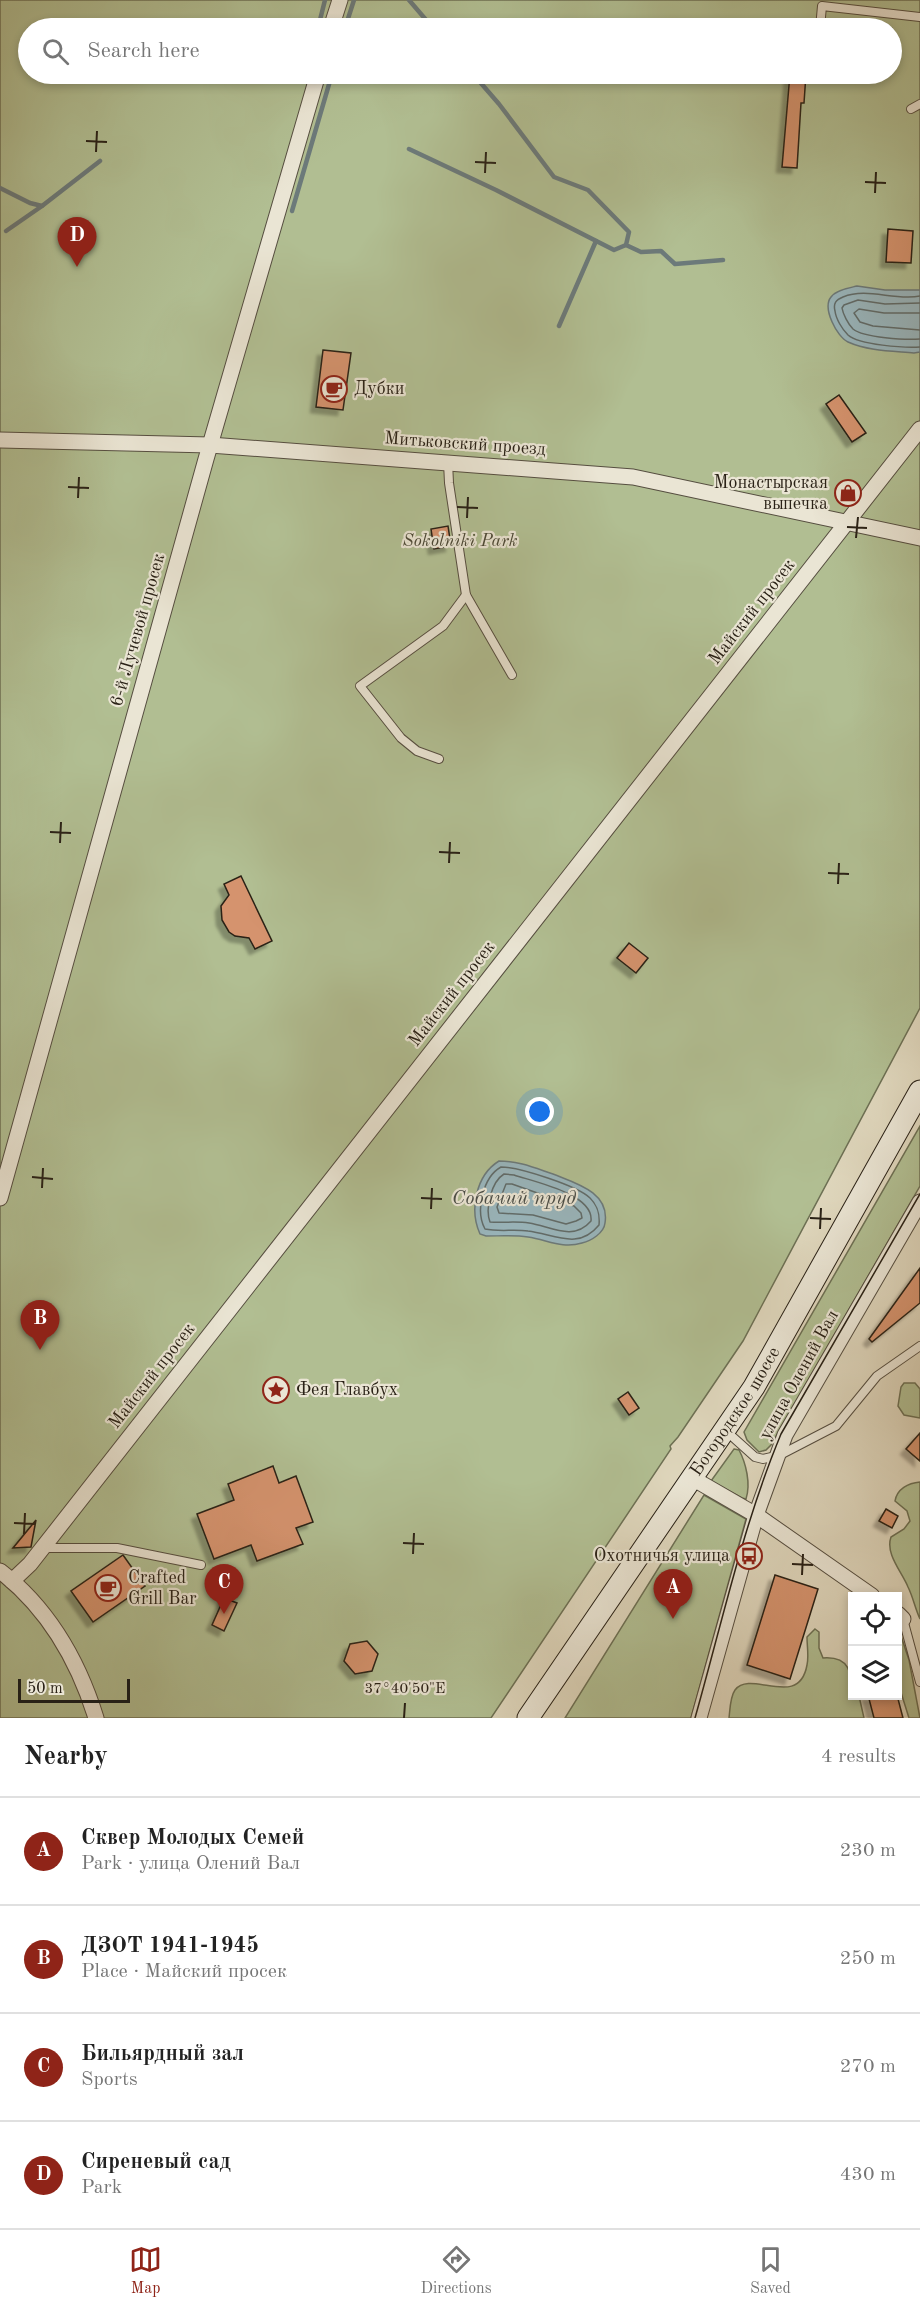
<!DOCTYPE html>
<meta charset="utf-8">
<style>
body{margin:0;font-family:"Old Standard TT",serif;background:#f6f6f6;color:#222}
.controls{position:absolute;right:18px;bottom:18px;display:grid;overflow:hidden;border-radius:0px;box-shadow:0 3px 9px #0003}
.controls button{width:54px;height:54px;display:grid;place-items:center;padding:0;border:0;border-bottom:2px solid #e0e0e0;background:#fff;color:#222;font:30px sans-serif}
.scale{position:absolute;left:18px;bottom:15px;width:112px;box-sizing:border-box;padding-left:6px;border:3px solid #292116;border-top:0;font-size:16px;line-height:21px;white-space:nowrap;color:#292116;-webkit-text-stroke:4px #eae5d4;paint-order:stroke}
.you{position:absolute;left:540px;top:1112px;width:21px;height:21px;margin:-15px;border:4px solid #fff;border-radius:50%;background:#1a73e8;box-shadow:0 0 0 9px #1a73e833}
.badge{display:grid;place-items:center;width:39px;height:39px;border-radius:50%;background:#8f2418;color:#fff;font-size:20px;font-weight:700}
.pin{position:absolute;translate:-50% -50px;filter:drop-shadow(0 2px 3px #0008)}
.pin::after{content:'';position:absolute;top:32px;width:21px;height:18px;background:inherit;clip-path:polygon(0 0,100% 0,50% 100%)}
.list{margin:0;padding:0;list-style:none}
h2{display:flex;justify-content:space-between;align-items:center;height:78px;margin:0;padding:0 24px;font-size:26px}
h2 small{font-size:20px;font-weight:400;color:#767676}
.list li{display:grid;grid-template-columns:39px 1fr auto;gap:18px;align-items:center;box-sizing:border-box;height:108px;padding:0 24px;border-top:2px solid #e0e0e0}
.list b{display:block;font-size:22px;white-space:nowrap}
.list p{margin:0;font-size:20px;white-space:nowrap;color:#767676}
.list em{font-size:20px;font-style:normal;color:#767676}
.icon{flex:none;width:33px;height:33px;fill:none;stroke:currentColor;stroke-width:2;stroke-linecap:round;stroke-linejoin:round}
.map{position:relative;flex:none;width:920px;height:1718px;overflow:hidden}
.search{position:absolute;background:#fff;box-shadow:0 3px 9px #0003;left:18px;right:18px;top:18px;height:66px;display:flex;align-items:center;gap:15px;box-sizing:border-box;padding:0 21px;border-radius:33px;color:#767676;font-size:22px}
.sheet{height:510px;background:#fff}
nav{display:flex;justify-content:space-around;align-items:center;box-sizing:border-box;height:84px;border-top:2px solid #e0e0e0;background:#fff;font-size:16px;color:#767676}
nav a{display:grid;justify-items:center;gap:3px}
nav .on{color:#8f2418}
.map>svg:first-child{display:block}
</style>
<div class="map">
<svg width="920" height="1718" viewBox="0 0 920 1718">
<defs>
<filter id="shadow"><feDropShadow dx="-5.5" dy="5.5" stdDeviation="1.5" flood-color="#0004"/></filter>
</defs>
<rect width="100%" height="100%" fill="#dfd7bd"/>
<filter id="stains"><feTurbulence type="fractalNoise" baseFrequency=".00333" numOctaves="4"/><feColorMatrix values="0 0 0 0 .2 0 0 0 0 .09 0 0 0 0 .02 0 0 0 .5 -.17"/></filter>
<radialGradient id="worn" r=".72"><stop offset=".6" stop-color="#630" stop-opacity="0"/><stop offset="1" stop-color="#630" stop-opacity=".3"/></radialGradient>
<g fill="#b1be92" stroke="#6d7054" stroke-width="1.5" fill-rule="evenodd">
<path d="M0 0H920V1008L743 1341 678 1437 670 1446 671 1449 491 1718H0ZM28 28H892V74H28Z"/>
<path d="M920 1126V1186L771 1445 766 1450 759 1452 747 1440 744 1432Z"/>
<path d="M904 1383H915L920 1389V1418L904 1415 898 1406 901 1387Z"/>
<path d="M734 1449 739 1450C746 1463 751 1484 746 1499L742 1498 711 1481Z"/>
<path d="M920 1482V1619C915 1608 913 1597 908 1587 902 1572 885 1554 891 1537L904 1529 910 1521 907 1511 895 1501C897 1489 908 1483 920 1482Z"/>
<path d="M704 1495 746 1519 691 1718H565Z"/>
<path d="M898 1627 909 1660 920 1718H909L898 1683Z"/>
<path d="M815 1629 819 1632V1648L823 1658C850 1656 852 1673 852 1696H859L864 1718H729C730 1710 730 1697 735 1690 751 1669 799 1710 807 1665 809 1657 807 1646 807 1637Z"/>
</g>
<g fill="#99b6bd" stroke="#6c7a7a" stroke-width="1.5">
<path d="M857 286 885 290H920V352L914 353C892 351 868 351 848 342 837 337 822 308 831 297 836 290 849 288 857 286Z"/>
<path d="M499 1161C519 1161 535 1168 553 1174 575 1183 610 1192 605 1223 604 1233 591 1241 582 1243 562 1249 548 1240 528 1237 514 1235 500 1236 486 1236L480 1234C469 1210 476 1175 499 1161Z"/>
</g>
<g fill="none" stroke-linecap="round" stroke-linejoin="round">
<g stroke="#616c6a" stroke-width="1.5">
<path d="M920 296C894 301 867 287 843 297 836 300 833 303 835 311 836 319 842 329 848 335 859 345 905 348 920 347"/>
<path d="M920 303 885 304 858 300 844 305 842 308C843 314 848 324 853 329 864 338 906 340 920 339"/>
<path d="M920 313H884L859 309 854 313 860 322 873 326 920 330"/>
<path d="M501 1167C519 1167 578 1186 590 1198 598 1206 600 1214 599 1225 578 1251 554 1234 528 1231 514 1229 499 1232 485 1229 475 1211 483 1177 501 1167Z"/>
<path d="M504 1174 514 1175C535 1182 594 1194 591 1221 573 1242 550 1226 529 1223 516 1221 503 1223 490 1222 485 1209 491 1182 504 1174Z"/>
<path d="M506 1184H512L574 1206 581 1213 582 1218 576 1221 566 1224 533 1215 499 1213 497 1207Z"/>
</g>
<g stroke="#6c7a7a" stroke-width="4.5">
<path d="M409 0 433 28"/>
<path d="M318 28 325 0"/>
<path d="M345 28 354 0"/>
<path d="M473 74 499 104 554 177 588 190 629 232 626 245 641 252 661 251 675 264 723 260"/>
<path d="M409 149 496 190 614 250 626 245"/>
<path d="M0 188 30 203 42 206 100 161"/>
<path d="M292 211 332 74"/>
<path d="M6 231 42 206"/>
<path d="M559 326 596 241"/>
</g>
</g>
<g fill="#d5936e" stroke="#292116" stroke-width="1.5" filter="url(#shadow)">
<path d="M790 74H806L804 103H801L797 168 782 167Z"/>
<path d="M888 229 913 231 911 263 886 262Z"/>
<path d="M323 350 351 353 343 410 316 407Z"/>
<path d="M839 395 866 433 852 442 826 404Z"/>
<path d="M448 526 451 546 434 549 431 529Z"/>
<path d="M241 876 272 941 255 949 249 938 235 936 229 932 222 920 221 906 229 895 224 884Z"/>
<path d="M629 943 648 958 636 973 617 958Z"/>
<path d="M920 1268V1303L872 1342 869 1339Z"/>
<path d="M628 1392 639 1408 629 1415 618 1399Z"/>
<path d="M920 1433V1461L906 1449Z"/>
<path d="M273 1466 279 1483 296 1476 313 1522 296 1528 303 1544 257 1561 251 1545 214 1559 197 1514 234 1500 228 1484Z"/>
<path d="M886 1509 898 1516 892 1528 879 1521Z"/>
<path d="M36 1520 31 1547 13 1548Z"/>
<path d="M123 1555 145 1586 93 1622 71 1591Z"/>
<path d="M775 1575 818 1589 790 1679 747 1665Z"/>
<path d="M224 1598 237 1603 224 1631 212 1625Z"/>
<path d="M367 1641 378 1654 372 1671 355 1674 344 1661 350 1644Z"/>
<path d="M868 1695H897L903 1718H874Z"/>
</g>
<g fill="none" stroke-linecap="round" stroke-linejoin="round">
<defs>
<g id="lane">
<path d="M820 28 822 6 920 17"/>
<path d="M911 109 920 104"/>
<path d="M448 462 449 483 466 595 512 675"/>
<path d="M439 759 417 751 401 738 360 686 443 626 466 595"/>
<path d="M726 1431 755 1457 763 1459 780 1455 836 1426 877 1376 920 1346"/>
<path d="M44 1548H117L201 1565"/>
<path d="M903 1619 920 1682"/>
</g>
<g id="street">
<path d="M331 28 340 0"/>
<path d="M0 440 210 445 633 477 920 538"/>
<path d="M0 1198 206 459 318 74"/>
<path d="M692 1478 756 1515 872 1596"/>
<path d="M0 1571C49 1609 78 1660 96 1718"/>
<path d="M12 1581 30 1564 920 429"/>
<path d="M898 1614 903 1619"/>
<path d="M699 1718 756 1515 785 1435 920 1202"/>
</g>
<g id="secondary">
<path id="s1" d="M528 1718 754 1387 920 1091"/>
</g>
</defs>
<use href="#lane" stroke="#564e40" stroke-width="10"/>
<use href="#street" stroke="#564e40" stroke-width="17"/>
<use href="#secondary" stroke="#292116" stroke-width="23"/>
<use href="#lane" stroke="#eae5d4" stroke-width="8"/>
<use href="#street" stroke="#eae5d4" stroke-width="15"/>
<use href="#secondary" stroke="#eae5d4" stroke-width="21"/>
<path stroke="#292116" stroke-width="1.5" d="M695 1718C722 1623 743 1525 781 1434L920 1194"/>
</g>
<path fill="none" stroke="#292116" stroke-width="2" d="M86 141 107 142M96 152 97 131M475 162 496 163M485 173 486 152M865 182 886 183M875 193 876 172M68 487 89 488M78 498 79 477M457 507 478 508M467 518 468 497M847 527 867 528M856 538 858 517M50 832 71 833M60 843 61 822M439 852 460 853M449 863 450 842M828 873 849 874M838 884 839 863M32 1177 53 1179M42 1188 43 1168M421 1198 442 1199M431 1209 432 1188M810 1218 831 1219M820 1229 821 1208M14 1523 35 1524M24 1534 25 1513M403 1543 424 1544M413 1554 414 1533M792 1564 813 1565M802 1575 803 1554M404 1718 405 1703"/>
<defs>
<symbol id="cafe-ring" viewBox="-11 -11 22 22"><circle r="9.5" fill="#eae5d4" stroke="#8f2418" stroke-width="1.5"/><path d="M-5.5-4.5H6V0H3Q3 3.5 0 3.5H-2.5Q-5.5 3.5-5.5 0ZM3-3.2v2h1.7v-2ZM-6 4.5H4V6H-6Z" fill="#8f2418"/></symbol>
<symbol id="shop-ring" viewBox="-11 -11 22 22"><circle r="9.5" fill="#eae5d4" stroke="#8f2418" stroke-width="1.5"/><path d="M-5-2.5h2.3a2.7 3.5 0 0 1 5.4 0H5L5.5 6h-11ZM-1.5-2.5h3a1.5 2.3 0 0 0-3 0Z" fill="#8f2418"/></symbol>
<symbol id="sight-ring" viewBox="-11 -11 22 22"><circle r="9.5" fill="#eae5d4" stroke="#8f2418" stroke-width="1.5"/><path d="M0-6L1.8-2.2L6-1.7L2.9 1.2L3.7 5.4L0 3.3L-3.7 5.4L-2.9 1.2L-6-1.7L-1.8-2.2Z" fill="#8f2418"/></symbol>
<symbol id="bus-ring" viewBox="-11 -11 22 22"><circle r="9.5" fill="#eae5d4" stroke="#8f2418" stroke-width="1.5"/><path d="M-5-6H5V4H4V6H2V4H-2V6H-4V4H-5ZM-3.5-4V0h7V-4ZM-3.5 1.2v1.5H-2V1.2ZM2 1.2v1.5H3.5V1.2Z" fill="#8f2418"/></symbol>
</defs>
<g fill-rule="evenodd">
<use href="#cafe-ring" x="319" y="374" width="30" height="30"/>
<use href="#shop-ring" x="833" y="478" width="30" height="30"/>
<use href="#sight-ring" x="261" y="1375" width="30" height="30"/>
<use href="#bus-ring" x="734" y="1541" width="30" height="30"/>
<use href="#cafe-ring" x="93" y="1573" width="30" height="30"/>
</g>
<g text-anchor="middle" dominant-baseline="central" stroke-width="4.5" stroke-linejoin="round" paint-order="stroke">
<g font-size="18" fill="#292116" stroke="#eae5d4" text-anchor="start">
<text x="354" y="389">Дубки</text>
<text x="828" y="483" text-anchor="end">Монастырская<tspan x="828" dy="21">выпечка</tspan></text>
<text x="296" y="1390">Фея Главбух</text>
<text x="730" y="1556" text-anchor="end">Охотничья улица</text>
<text x="128" y="1578">Crafted<tspan x="128" dy="21">Grill Bar</tspan></text>
</g>
<g font-size="18" fill="#292116" stroke="#eae5d4">
<text transform="translate(465 444) rotate(4)">Митьковский проезд</text>
<text transform="translate(752 612) rotate(-52)">Майский просек</text>
<text transform="translate(138 630) rotate(-74)">6-й Лучевой просек</text>
<text transform="translate(452 994) rotate(-52)">Майский просек</text>
<text transform="translate(799 1375) rotate(-61)">улица Олений Вал</text>
<text transform="translate(152 1376) rotate(-52)">Майский просек</text>
<text stroke="none"><textPath href="#s1" startOffset="370">Богородское шоссе</textPath></text>
</g>
<g font-size="18" font-style="italic" fill="#4b4835" stroke="#eae5d4">
<text x="460" y="541">Sokolniki Park</text>
</g>
<g font-size="20" font-style="italic" fill="#4b4e48" stroke="#eae5d4">
<text x="514" y="1199">Собачий пруд</text>
</g>
</g>
<g font-size="15" text-anchor="middle" fill="#292116" stroke="#eae5d4" stroke-width="4.5" stroke-linejoin="round" paint-order="stroke">
<text x="405" y="1693">37°40'50"E</text>
</g>
<rect width="100%" height="100%" filter="url(#stains)"/>
<rect width="100%" height="100%" fill="url(#worn)"/>
</svg>
<div class="controls">
<button><svg class="icon" aria-label="locate" viewBox="0 0 24 24"><circle cx="12" cy="12" r="6"/><path d="M12 2v4M12 18v4M2 12h4M18 12h4"/></svg></button>
<button><svg class="icon" aria-label="layers" viewBox="0 0 24 24"><path d="M12 4l9 5-9 5-9-5zM3 14l9 5 9-5"/></svg></button>
</div>
<div class="scale">50 m</div>
<div class="you"></div>
<div class="pin badge" style="left:673px;top:1619px">A</div>
<div class="pin badge" style="left:40px;top:1350px">B</div>
<div class="pin badge" style="left:224px;top:1614px">C</div>
<div class="pin badge" style="left:77px;top:267px">D</div>
<div class="search"><svg class="icon" aria-label="search" viewBox="0 0 24 24"><circle cx="10" cy="10" r="6"/><path d="M15 15l6 6"/></svg>Search here</div>
</div>
<section class="sheet">
<h2>Nearby<small>4 results</small></h2>
<ul class="list">
<li><span class="badge">A</span><div><b>Сквер Молодых Семей</b><p>Park · улица Олений Вал</p></div><em>230 m</em></li>
<li><span class="badge">B</span><div><b>ДЗОТ 1941-1945</b><p>Place · Майский просек</p></div><em>250 m</em></li>
<li><span class="badge">C</span><div><b>Бильярдный зал</b><p>Sports</p></div><em>270 m</em></li>
<li><span class="badge">D</span><div><b>Сиреневый сад</b><p>Park</p></div><em>430 m</em></li>
</ul>
</section>
<nav>
<a class="on"><svg class="icon" aria-label="map" viewBox="0 0 24 24"><path d="M3 6l6-2 6 2 6-2v14l-6 2-6-2-6 2zM9 4v14M15 6v14"/></svg>Map</a>
<a><svg class="icon" aria-label="directions" viewBox="0 0 24 24"><path d="M12 3l9 9-9 9-9-9zM9 14v-3h6M13 9l2 2-2 2"/></svg>Directions</a>
<a><svg class="icon" aria-label="saved" viewBox="0 0 24 24"><path d="M7 4h10v16l-5-4-5 4z"/></svg>Saved</a>
</nav>
